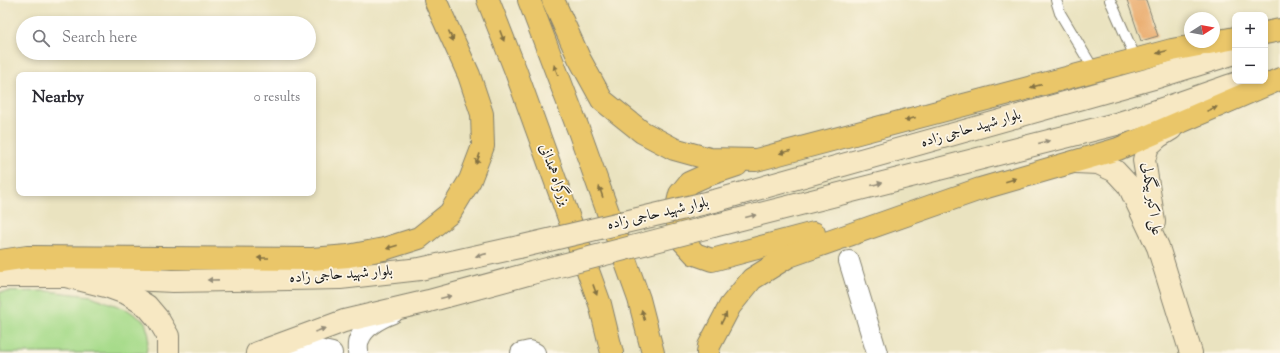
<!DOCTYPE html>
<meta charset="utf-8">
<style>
body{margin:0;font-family:"Sorts Mill Goudy",Amiri,serif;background:#f2f2f3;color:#2b2b33}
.controls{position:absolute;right:12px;top:12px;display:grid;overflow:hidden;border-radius:8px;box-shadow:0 2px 6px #0003}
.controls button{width:36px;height:36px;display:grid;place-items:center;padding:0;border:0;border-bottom:1px solid #e1e1e2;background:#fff;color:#2b2b33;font:20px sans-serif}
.compass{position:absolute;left:1184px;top:12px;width:36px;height:36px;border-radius:50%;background:#fff;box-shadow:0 2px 6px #0003;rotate:79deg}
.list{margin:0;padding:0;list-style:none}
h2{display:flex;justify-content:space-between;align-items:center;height:52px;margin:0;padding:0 16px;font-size:17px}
h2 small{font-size:13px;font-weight:400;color:#7c7c81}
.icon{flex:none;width:22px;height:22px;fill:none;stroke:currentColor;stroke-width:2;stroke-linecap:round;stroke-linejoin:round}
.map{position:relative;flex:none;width:1280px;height:353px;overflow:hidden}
.search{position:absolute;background:#fff;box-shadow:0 2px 6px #0003;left:16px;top:16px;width:300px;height:44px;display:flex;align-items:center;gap:10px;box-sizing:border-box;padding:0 14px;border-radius:22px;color:#7c7c81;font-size:15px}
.panel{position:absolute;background:#fff;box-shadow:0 2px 6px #0003;left:16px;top:72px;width:300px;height:124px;border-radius:8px}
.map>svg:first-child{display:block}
</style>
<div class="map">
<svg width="1280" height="353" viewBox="0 0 1280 353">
<rect width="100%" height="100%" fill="#fcf5e5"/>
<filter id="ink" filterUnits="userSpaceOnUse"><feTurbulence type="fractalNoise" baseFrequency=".025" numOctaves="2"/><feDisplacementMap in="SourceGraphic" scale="8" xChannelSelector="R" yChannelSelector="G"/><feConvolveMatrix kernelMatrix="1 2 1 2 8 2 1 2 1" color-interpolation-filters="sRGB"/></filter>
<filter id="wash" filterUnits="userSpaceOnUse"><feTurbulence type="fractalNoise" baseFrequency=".012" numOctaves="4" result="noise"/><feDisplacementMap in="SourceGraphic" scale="16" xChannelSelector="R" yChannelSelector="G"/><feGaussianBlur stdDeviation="0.9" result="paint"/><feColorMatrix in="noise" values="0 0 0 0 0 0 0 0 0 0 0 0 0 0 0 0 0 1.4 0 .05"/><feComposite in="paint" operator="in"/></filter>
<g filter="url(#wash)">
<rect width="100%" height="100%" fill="#eae3c0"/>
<path fill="#a7db8b" stroke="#627c54" d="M47 291 91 296 128 310 145 322 149 336 146 353H0V292Z"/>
<g id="blocks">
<path fill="#ebaf72" d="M1127 0H1146L1158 36 1141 41Z"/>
</g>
</g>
<g filter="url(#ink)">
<use href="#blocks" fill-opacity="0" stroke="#83806e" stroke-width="1"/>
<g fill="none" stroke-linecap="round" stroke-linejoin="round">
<defs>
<g id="lane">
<path d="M1056 0 1060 13 1094 70"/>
<path d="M1110 0 1136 59"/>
</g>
<g id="street">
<path d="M849 261 877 353"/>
<path d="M280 353 319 350 332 353"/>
<path d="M358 353C358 349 357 344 359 340 364 326 380 318 393 313"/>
<path d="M521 353 530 351 535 353"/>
</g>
<g id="secondary">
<path d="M1075 162 1098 163 1115 171 1129 186 1158 247 1191 353"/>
<path d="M714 201 1154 78 1235 53"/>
<path d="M1154 222 1144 160 1148 146 1158 137 1171 129"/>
<path d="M713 226 1116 124C1160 111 1201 95 1244 81"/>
<path d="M0 276H66L106 286 128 294 147 306 158 319 168 336V353"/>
<path d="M66 276 173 281 340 278 420 269 519 247"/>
<path d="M257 353 344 321 429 301 528 274"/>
</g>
<g id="highway">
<path d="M488 0 515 69 600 304 612 353"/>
<path d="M529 0 579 131 639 299 653 353"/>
<path d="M553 0 579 58 602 100 642 132 674 149 710 159 756 160 1172 50 1214 42"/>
<path d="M1265 33 1280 30"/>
<path d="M1214 42 1235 38"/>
<path d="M737 165 707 175 689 183 680 194 676 211 678 226 683 241 695 254 712 260 814 233"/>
<path d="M0 261 27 257 312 259 348 256 384 249 419 238 450 213 470 180 483 146 482 114 469 75 435 0"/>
<path d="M708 353 709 346 730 306 752 279 789 256 980 189 1118 149 1280 79"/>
</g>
</defs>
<use href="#lane" stroke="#83806e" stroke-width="12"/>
<use href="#street" stroke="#83806e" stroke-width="22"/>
<use href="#secondary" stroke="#83806e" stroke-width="24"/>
<use href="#highway" stroke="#83806e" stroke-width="24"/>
<use href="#lane" stroke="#fff" stroke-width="10"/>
<use href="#street" stroke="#fff" stroke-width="20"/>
<use href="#secondary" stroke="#f7e8c3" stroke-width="22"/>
<use href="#highway" stroke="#eac669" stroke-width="22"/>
<defs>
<g id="secondary-bridge">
<path d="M519 247 714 201"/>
<path d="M528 274 713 226"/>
</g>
</defs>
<use href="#secondary-bridge" stroke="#83806e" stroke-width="24" stroke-linecap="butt"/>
<use href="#secondary-bridge" stroke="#f7e8c3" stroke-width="22"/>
</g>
<defs><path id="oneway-solid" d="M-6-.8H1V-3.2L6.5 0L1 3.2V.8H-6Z"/></defs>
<g fill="#837142">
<use href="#oneway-solid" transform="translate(451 36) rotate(66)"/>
<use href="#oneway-solid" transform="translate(502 36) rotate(69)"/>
<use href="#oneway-solid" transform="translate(1162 52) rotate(165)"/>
<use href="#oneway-solid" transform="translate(556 70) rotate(-111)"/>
<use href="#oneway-solid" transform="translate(1036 86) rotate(165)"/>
<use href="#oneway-solid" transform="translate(1212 109) rotate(-23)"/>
<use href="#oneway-solid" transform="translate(910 119) rotate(165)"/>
<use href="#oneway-solid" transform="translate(785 152) rotate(165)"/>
<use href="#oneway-solid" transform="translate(478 159) rotate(110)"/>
<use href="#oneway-solid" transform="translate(1011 180) rotate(-16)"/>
<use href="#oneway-solid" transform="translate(601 192) rotate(-109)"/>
<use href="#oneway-solid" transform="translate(392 247) rotate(162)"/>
<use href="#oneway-solid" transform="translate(263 258) rotate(-180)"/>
<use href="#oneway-solid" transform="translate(595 290) rotate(70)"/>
<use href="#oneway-solid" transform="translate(643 315) rotate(-105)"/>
<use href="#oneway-solid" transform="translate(724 318) rotate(-63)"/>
</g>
<g fill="#948c78">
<use href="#oneway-solid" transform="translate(1044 142) rotate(-14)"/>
<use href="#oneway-solid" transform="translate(877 184) rotate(-14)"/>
<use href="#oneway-solid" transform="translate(751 216) rotate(-14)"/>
<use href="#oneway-solid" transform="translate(481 255) rotate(167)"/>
<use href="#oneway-solid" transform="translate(213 280) rotate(179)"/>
<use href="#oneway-solid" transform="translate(446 297) rotate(-15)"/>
<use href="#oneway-solid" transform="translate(320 330) rotate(-20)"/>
</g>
</g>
<g text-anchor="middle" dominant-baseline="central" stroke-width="3.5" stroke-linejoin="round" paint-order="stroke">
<g font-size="15" fill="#1c1c1c" stroke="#fcf5e5">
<text transform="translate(971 129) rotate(-16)">بلوار شهید حاجی زاده</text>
<text transform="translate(554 175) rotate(70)">بزرگراه همدانی</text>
<text transform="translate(1151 199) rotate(82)">علی اکبر بیگدلی</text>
<text transform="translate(658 214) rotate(-13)">بلوار شهید حاجی زاده</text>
<text transform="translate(341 275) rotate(-4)">بلوار شهید حاجی زاده</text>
</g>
</g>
</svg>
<div class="controls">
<button>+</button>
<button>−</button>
</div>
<svg class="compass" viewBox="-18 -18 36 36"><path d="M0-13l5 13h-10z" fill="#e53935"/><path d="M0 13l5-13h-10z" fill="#7c7c81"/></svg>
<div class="search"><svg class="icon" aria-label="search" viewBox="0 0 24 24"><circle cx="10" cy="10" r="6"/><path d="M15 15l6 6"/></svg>Search here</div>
<section class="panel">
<h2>Nearby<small>0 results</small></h2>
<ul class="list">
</ul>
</section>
</div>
